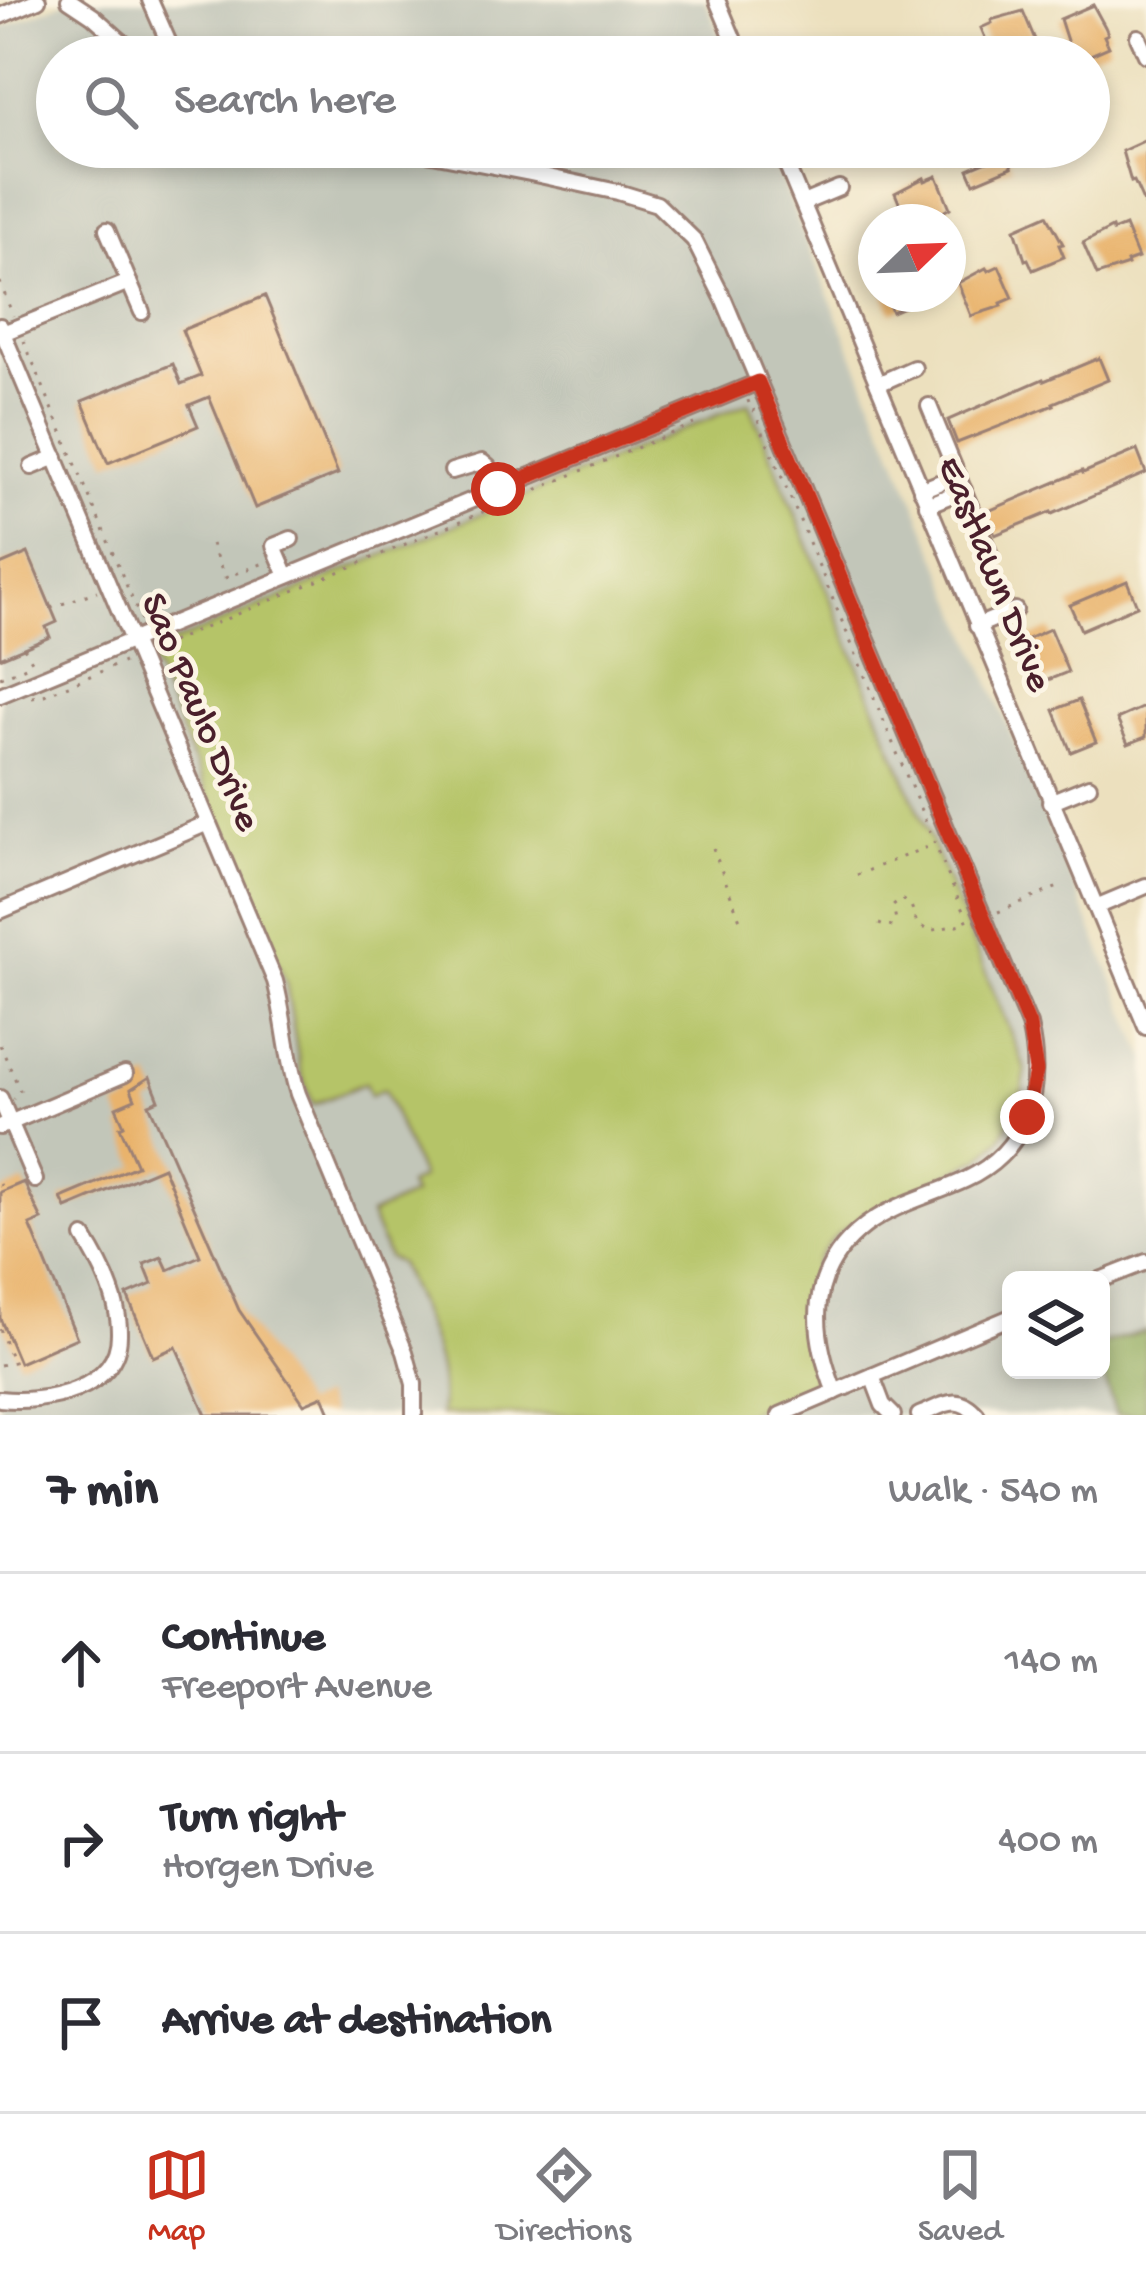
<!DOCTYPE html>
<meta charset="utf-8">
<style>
body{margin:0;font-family:"Gochi Hand",sans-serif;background:#f7f7f7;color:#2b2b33}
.controls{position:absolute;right:36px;bottom:36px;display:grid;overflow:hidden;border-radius:18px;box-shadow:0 6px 18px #0003}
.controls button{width:108px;height:108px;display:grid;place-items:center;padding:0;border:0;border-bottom:3px solid #e1e1e2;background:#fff;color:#2b2b33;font:60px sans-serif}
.compass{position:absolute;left:858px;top:204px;width:108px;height:108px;border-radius:50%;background:#fff;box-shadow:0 6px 18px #0003;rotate:67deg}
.stop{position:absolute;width:36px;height:36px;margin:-27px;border:9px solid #c8321e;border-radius:50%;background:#fff}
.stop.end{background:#c8321e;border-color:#fff;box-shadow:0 3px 12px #0008}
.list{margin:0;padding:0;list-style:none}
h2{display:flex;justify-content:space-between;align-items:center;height:156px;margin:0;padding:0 48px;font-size:51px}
h2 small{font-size:39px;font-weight:400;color:#7c7c81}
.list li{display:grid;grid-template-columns:78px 1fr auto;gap:36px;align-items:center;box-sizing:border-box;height:180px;padding:0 48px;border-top:3px solid #e1e1e2}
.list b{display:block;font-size:45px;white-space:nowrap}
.list p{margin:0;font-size:39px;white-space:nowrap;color:#7c7c81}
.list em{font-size:39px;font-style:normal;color:#7c7c81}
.icon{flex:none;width:66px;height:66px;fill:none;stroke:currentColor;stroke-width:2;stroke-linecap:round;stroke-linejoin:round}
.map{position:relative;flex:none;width:1146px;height:1415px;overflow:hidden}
.search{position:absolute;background:#fff;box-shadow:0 6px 18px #0003;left:36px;right:36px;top:36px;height:132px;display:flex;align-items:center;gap:30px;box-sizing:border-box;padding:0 42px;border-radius:66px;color:#7c7c81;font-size:45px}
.sheet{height:696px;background:#fff}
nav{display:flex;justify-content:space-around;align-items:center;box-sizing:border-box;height:168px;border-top:3px solid #e1e1e2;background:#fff;font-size:33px;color:#7c7c81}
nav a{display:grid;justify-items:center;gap:6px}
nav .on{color:#c8321e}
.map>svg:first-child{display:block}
</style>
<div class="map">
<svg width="1146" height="1415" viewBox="0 0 1146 1415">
<rect width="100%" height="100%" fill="#fcf5e5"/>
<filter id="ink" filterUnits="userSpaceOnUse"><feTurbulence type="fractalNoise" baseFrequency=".00833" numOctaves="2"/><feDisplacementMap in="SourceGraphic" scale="24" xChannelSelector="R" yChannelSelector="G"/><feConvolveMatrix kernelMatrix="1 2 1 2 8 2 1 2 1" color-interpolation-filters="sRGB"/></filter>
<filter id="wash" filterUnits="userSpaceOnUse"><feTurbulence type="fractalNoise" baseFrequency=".004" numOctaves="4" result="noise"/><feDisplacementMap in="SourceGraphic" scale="48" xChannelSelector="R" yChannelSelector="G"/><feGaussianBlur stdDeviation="2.7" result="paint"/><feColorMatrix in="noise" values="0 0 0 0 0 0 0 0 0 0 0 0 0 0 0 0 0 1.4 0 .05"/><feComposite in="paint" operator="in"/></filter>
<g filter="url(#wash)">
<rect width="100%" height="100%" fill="#ece0be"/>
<path fill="#c2c6b9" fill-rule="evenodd" d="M69 0H705L729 57H57V147H767L1146 1059V1415H0V29ZM1011 1280H1101V1370H1011Z"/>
<path fill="#b5c467" stroke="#807249" stroke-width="3" d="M749 402 1026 1070 1020 1104 1000 1139 981 1158 867 1213 836 1235 816 1260 804 1314 815 1373 811 1386 743 1415H440C449 1363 418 1310 399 1263L388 1258 370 1215 412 1195 408 1185 421 1178 384 1089 370 1095 365 1083 313 1105 300 1069 286 983 148 653Z"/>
<path fill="#90aa5c" stroke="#6d6444" stroke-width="3" d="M1146 1331V1415H1116L1101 1367V1344Z"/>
<g id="blocks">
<g fill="#e9b36c">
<path d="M1093 5 1105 27 1108 34 1104 36 1109 47 1086 57H1076L1073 49 1070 50 1060 19Z"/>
<path d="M1023 11 1036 42 1010 57H993L981 28 992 23 991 20Z"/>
<path d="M1146 140V208L1134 181 1131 182 1122 151Z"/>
<path d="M826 147H869L833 162Z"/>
<path d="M1006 153 1012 167 974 183 968 169Z"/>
<path d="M937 176 950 208 924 222H907L895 193 924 178 925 181Z"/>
<path d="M1047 215 1063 244 1059 245 1064 257 1033 270 1028 259 1025 260 1015 229Z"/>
<path d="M1125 226 1138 258 1127 262 1128 265 1097 275 1083 243 1112 228 1113 231Z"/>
<path d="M999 266 1013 298 1001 303 1002 306 971 316 958 283 986 268 988 271Z"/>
<path d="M884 294H934L892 312Z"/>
<path d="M265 296 338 474 255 508 209 397 189 405 198 426 108 463 82 401 173 364 181 384 201 376 182 330Z"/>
<path d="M1099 358 1108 380 1053 403 1054 405 957 443 948 420 1043 379 1044 381Z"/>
<path d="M1137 450 1146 473 1052 514 1051 512 995 535 986 512 1082 471 1083 473Z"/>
<path d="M28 553 57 622 46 627 50 637 0 658V565Z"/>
<path d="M1127 581 1137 606 1081 630 1070 605Z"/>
<path d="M1050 629 1068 672 1043 682 1025 640Z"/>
<path d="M1079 700 1096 742 1071 752 1054 710Z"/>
<path d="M1146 706V737L1128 744 1117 719Z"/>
<path d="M150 1077 159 1100 149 1104 239 1310 304 1404 323 1396 331 1415H206L176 1347 153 1357 127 1295 152 1284 144 1264 162 1257 168 1270 200 1256 163 1167 66 1208 61 1198 137 1166 120 1127 124 1125 116 1107 135 1099 131 1089Z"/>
<path d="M24 1182 42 1220 30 1225 77 1338 19 1363 0 1318V1192Z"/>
</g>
</g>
</g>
<g filter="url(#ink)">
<use href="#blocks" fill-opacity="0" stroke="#9b8074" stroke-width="3"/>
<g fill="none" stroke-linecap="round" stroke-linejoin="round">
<defs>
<g id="minor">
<path d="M69 0 93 16 139 57"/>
<path d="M150 0 175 57"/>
<path d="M717 0 741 57"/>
<path d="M0 16 38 0"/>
<path d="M1138 37 1146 55"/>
<path d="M396 147 530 173 618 192 657 204 694 240 724 300 1029 1025C1044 1088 1029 1150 965 1180 933 1195 894 1204 865 1226 807 1271 810 1330 835 1392"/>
<path d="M779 147 1146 1027"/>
<path d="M803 203 839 188"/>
<path d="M129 282 142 312"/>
<path d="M0 326 275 981C285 1018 286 1057 298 1094L405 1352 414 1384V1415"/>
<path d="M3 333 129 282 107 230"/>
<path d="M878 384 914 368"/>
<path d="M929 406 991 557"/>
<path d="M32 467 56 457"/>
<path d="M452 471 482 462 488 467 498 489"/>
<path d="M921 490 958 475"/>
<path d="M927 505 964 490"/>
<path d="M287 576 274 546 291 539"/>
<path d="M977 626 1015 610"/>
<path d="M0 695 758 382"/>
<path d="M1050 802 1089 786"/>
<path d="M1096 907 1146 886"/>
<path d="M0 911 208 823"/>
<path d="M0 1098 35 1180"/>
<path d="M0 1127 125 1074"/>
<path d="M1100 1280 1146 1262"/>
<path d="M872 1376 883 1405 893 1415"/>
<path d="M0 1399C43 1404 119 1391 119 1334 120 1301 101 1264 84 1237"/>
<path d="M780 1415 1011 1317"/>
<path d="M919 1415C943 1406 957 1392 977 1415"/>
</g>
</defs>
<use href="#minor" stroke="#9b8074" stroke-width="20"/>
<g stroke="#9b8074" stroke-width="3" stroke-dasharray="3 9" stroke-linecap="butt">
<path d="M0 282 13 316"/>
<path d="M24 341 141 620"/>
<path d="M747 402 750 401 968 923"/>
<path d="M211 544 225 578"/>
<path d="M225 578 264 563"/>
<path d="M51 608 97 591"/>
<path d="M24 648 35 666"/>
<path d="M149 651 694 424"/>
<path d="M0 677 31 665"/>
<path d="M32 697 44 695 124 662"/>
<path d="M713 848 741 922"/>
<path d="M857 875 932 845"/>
<path d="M998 912 1063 885"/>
<path d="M879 924 889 928 896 920 893 906 902 899 911 905 917 924 929 931 967 923"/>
<path d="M0 1045 20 1090 13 1099"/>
<path d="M0 1184 1 1186"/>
<path d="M0 1329 13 1363"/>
<path d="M0 1365 18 1361"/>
</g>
<use href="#minor" stroke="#fff" stroke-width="14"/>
</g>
</g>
<g fill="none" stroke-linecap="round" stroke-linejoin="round" filter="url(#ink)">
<path stroke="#c8321e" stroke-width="15" d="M498 489 758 382 1029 1025 1036 1071 1027 1117"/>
</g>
<g text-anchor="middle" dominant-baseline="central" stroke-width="10" stroke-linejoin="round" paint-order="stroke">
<g font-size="39" fill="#4a1f2b" stroke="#fcf5e5">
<text transform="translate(992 575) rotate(68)">Eastlawn Drive</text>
<text transform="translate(198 713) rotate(67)">Sao Paulo Drive</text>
</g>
</g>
</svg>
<div class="controls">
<button><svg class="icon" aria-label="layers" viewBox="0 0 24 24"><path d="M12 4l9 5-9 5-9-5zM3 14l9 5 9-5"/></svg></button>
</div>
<svg class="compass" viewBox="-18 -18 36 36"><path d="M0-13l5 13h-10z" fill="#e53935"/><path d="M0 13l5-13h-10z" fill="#7c7c81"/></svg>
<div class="stop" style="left:498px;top:489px"></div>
<div class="stop end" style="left:1027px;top:1117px"></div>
<div class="search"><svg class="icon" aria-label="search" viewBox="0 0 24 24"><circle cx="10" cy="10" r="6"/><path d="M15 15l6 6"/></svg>Search here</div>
</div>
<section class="sheet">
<h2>7 min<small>Walk · 540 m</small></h2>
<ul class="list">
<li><svg class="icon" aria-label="ahead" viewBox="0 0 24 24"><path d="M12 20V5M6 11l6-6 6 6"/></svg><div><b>Continue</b><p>Freeport Avenue</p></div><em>140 m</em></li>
<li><svg class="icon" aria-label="right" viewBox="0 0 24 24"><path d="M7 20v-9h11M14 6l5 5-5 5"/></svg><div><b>Turn right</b><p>Horgen Drive</p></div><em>400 m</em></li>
<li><svg class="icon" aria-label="arrive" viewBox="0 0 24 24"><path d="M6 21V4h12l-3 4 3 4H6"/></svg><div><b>Arrive at destination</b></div></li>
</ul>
</section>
<nav>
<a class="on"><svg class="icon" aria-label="map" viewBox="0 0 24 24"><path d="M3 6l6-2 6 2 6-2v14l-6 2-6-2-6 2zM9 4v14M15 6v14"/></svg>Map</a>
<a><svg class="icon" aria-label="directions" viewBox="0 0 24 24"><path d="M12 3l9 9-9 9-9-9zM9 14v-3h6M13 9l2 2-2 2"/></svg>Directions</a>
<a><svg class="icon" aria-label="saved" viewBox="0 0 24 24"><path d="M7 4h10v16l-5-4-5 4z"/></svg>Saved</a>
</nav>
